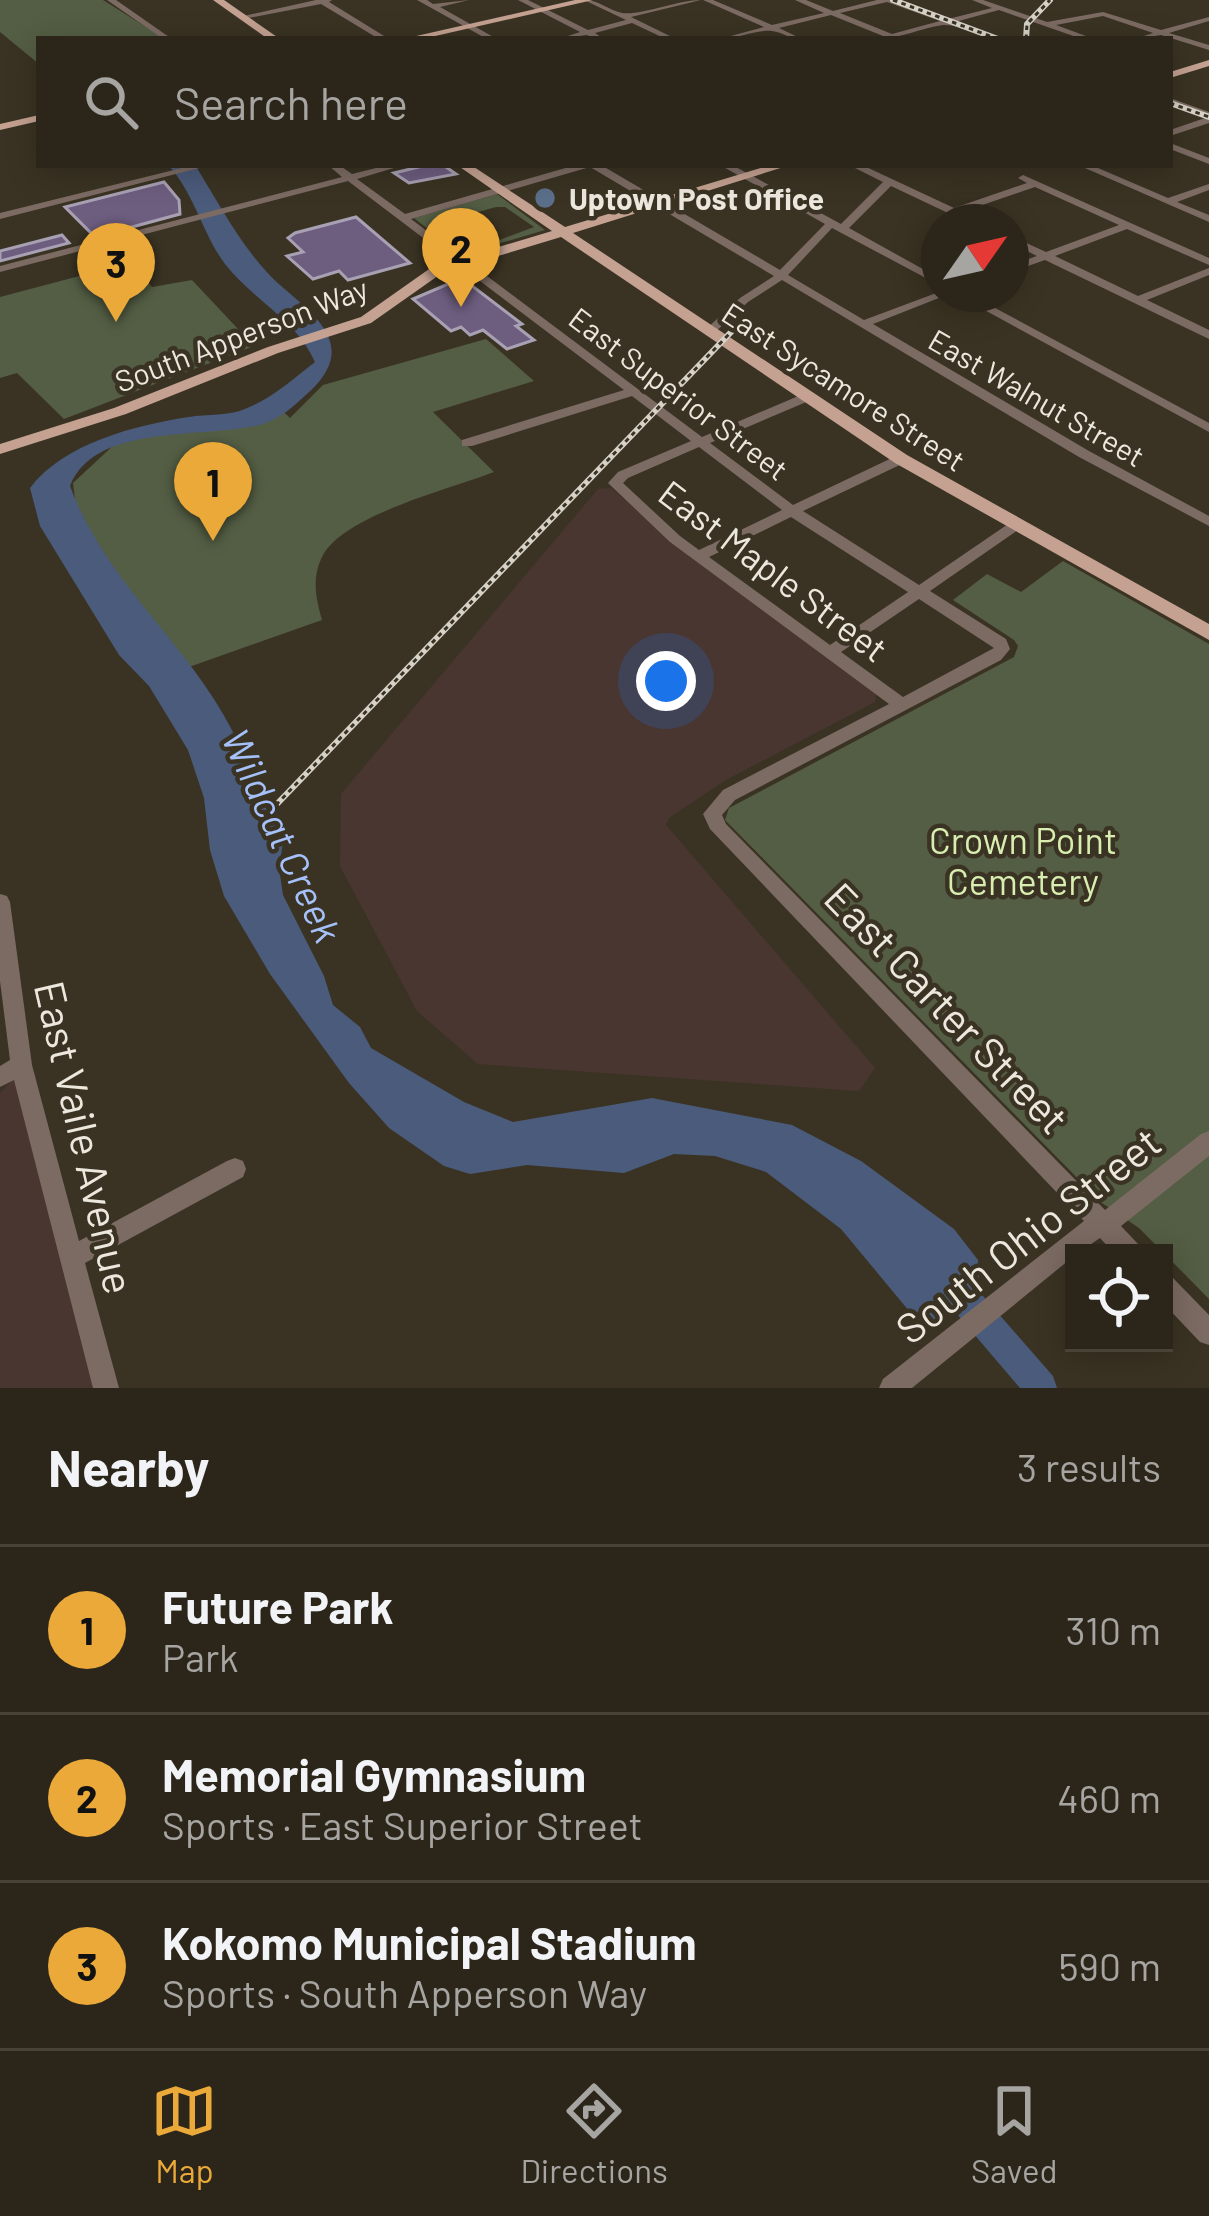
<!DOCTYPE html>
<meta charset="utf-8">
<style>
body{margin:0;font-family:Barlow,sans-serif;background:#342e23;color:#f1f3f6}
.controls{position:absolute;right:36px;bottom:36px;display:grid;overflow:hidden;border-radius:0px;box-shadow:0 6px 30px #0003}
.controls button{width:108px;height:108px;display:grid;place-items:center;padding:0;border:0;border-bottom:3px solid #484339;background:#2c261a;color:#f1f3f6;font:60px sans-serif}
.compass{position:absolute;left:921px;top:204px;width:108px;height:108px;border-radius:50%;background:#2c261a;box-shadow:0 6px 30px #0003;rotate:56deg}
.you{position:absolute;left:666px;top:681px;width:42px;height:42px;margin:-30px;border:9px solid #fff;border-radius:50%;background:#1a73e8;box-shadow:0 0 0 18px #1a73e833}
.badge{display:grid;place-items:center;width:78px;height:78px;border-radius:50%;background:#eba93a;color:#111;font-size:39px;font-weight:700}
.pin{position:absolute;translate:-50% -99px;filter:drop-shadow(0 3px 6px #0008)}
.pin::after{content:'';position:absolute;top:63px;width:42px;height:36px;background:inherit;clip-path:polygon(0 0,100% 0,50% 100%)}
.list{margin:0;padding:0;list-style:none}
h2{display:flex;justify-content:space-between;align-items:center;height:156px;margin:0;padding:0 48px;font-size:51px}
h2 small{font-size:39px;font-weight:400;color:#a6a5a2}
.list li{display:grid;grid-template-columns:78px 1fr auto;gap:36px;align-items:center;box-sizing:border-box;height:168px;padding:0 48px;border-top:3px solid #484339}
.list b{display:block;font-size:45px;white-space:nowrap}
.list p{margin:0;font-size:39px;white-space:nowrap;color:#a6a5a2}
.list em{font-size:39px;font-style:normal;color:#a6a5a2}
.icon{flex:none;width:66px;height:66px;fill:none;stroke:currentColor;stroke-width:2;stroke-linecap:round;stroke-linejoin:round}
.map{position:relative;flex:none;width:1209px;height:1388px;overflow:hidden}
.search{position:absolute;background:#2c261a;box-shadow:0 6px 30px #0003;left:36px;right:36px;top:36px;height:132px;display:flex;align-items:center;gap:30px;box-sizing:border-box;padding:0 42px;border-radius:0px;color:#a6a5a2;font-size:45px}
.sheet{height:660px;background:#2c261a}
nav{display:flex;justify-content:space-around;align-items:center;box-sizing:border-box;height:168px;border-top:3px solid #484339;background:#2c261a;font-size:33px;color:#a6a5a2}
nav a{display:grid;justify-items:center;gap:6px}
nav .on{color:#eba93a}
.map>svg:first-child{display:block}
</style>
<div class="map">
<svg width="1209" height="1388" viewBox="0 0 1209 1388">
<rect width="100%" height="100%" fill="#3a3323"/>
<g fill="#4a3631">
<path d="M611 488 693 559 876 694 875 702 724 781 669 818 666 825 875 1068 859 1091 478 1064 417 1011 340 866 341 794 598 489Z"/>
<path d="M22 1070 106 1388H0V1093Z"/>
</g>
<g fill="#545e44" fill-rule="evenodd">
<path d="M0 0H103L165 39H39V64L0 32Z"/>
<path d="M497 194 545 230 460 255 414 218ZM496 207H505L534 227 475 249 462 248 444 232 455 226 453 219Z"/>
<path d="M113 245 152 287 192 280 254 346 64 419 17 373 0 378V297L102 270 87 251Z"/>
<path d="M486 339 534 381 433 412 494 472C450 489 345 515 323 555 311 578 316 598 322 620L189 667 78 525 73 483 116 443 279 407 290 418 323 385Z"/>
<path d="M1063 561 1209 644V1299L1139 1228 1102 1203 725 820 729 808 1014 657 1018 646 1014 640 953 600 987 574 1021 592Z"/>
</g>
<path fill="#4b5b7b" d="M168 165H195C220 205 245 254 280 285 321 320 357 348 308 393 294 406 281 418 263 424 208 440 96 421 70 486 106 583 186 641 232 730 242 749 244 771 254 790 262 807 278 819 284 836L279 868 283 895 324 976 333 1005 360 1027 371 1048 464 1102 513 1122 652 1098 792 1125 861 1161 954 1229 978 1260 979 1282 924 1329 841 1229 766 1172 715 1156 674 1154 624 1173 527 1165 470 1174 444 1166 389 1128 349 1083 270 974 224 896 210 850 204 798 188 750 149 686 119 655 40 526 30 488C64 443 136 425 189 417 207 414 229 416 245 409 271 399 293 379 315 362 297 320 253 300 225 264 202 233 195 194 168 165Z"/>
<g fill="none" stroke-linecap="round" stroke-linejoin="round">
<path fill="#4b5b7b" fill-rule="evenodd" d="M944 1260 955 1264 1053 1376 1057 1388H1020L933 1286 929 1275 933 1264Z"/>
</g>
<g fill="#6d5d7f" stroke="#a8a0b3" stroke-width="3">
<path d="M427 165H443L456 174 409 183 394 173Z"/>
<path d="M164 182 179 200 180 214 95 237 65 207Z"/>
<path d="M356 217 410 263 348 280 339 271 313 279 287 256 303 252 288 238 295 233Z"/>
<path d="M62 235 69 243 0 261V251Z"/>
<path d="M455 281 467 282 522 324 516 326 534 340 507 349 483 330 470 335 461 327 451 331 413 299Z"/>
</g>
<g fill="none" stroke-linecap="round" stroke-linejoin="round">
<g fill="#7c6b63" fill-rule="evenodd">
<path d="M107 0H116L172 39H163Z"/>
<path d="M316 0H332L329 2 389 39H379L321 4 243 19 239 17Z"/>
<path d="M417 0H427L433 4 469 0 440 7 497 39H487Z"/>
<path d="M518 0H528L588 30 626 20 584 0C599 0 608 10 622 13 639 16 678 0 701 0L631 17 676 39H666L632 23 595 33 604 39H594L587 35 559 39 580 32Z"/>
<path d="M703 0H713L772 25 824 13 795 0H806L833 11 877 0H896L948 19 992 8 972 0H983L1047 22 1103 12 1161 30 1209 17V21L1169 33 1209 45V50L1161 35 1135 39 1153 33 1103 16 1056 25 1094 39H1082L999 10 955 22 998 39C979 39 961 24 943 25 920 28 900 39 877 39L883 36 831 15 779 28 802 39C789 39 783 32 772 31 758 29 736 39 720 39L764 27ZM887 2 940 21 892 34 840 13Z"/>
<path d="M1170 98 1209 112V123L1170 136V130L1208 117 1170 104Z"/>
<path d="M1170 143 1209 158V164L1170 149Z"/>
<path d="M194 165H211L0 219V213Z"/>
<path d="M328 165H339L352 174 388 165H404L357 179 405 214 576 165H601L780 270 825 224 720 165H732L841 224 883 182 849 165H862L954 208 1027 183 1018 178 1023 175 1209 258V265L1127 229 1055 256 1138 296 1209 268V275L1147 300 1209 330V339L1045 260 1011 272V265L1037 256 1011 243V236L1046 252 1119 225 1035 187 962 212 980 222H967L891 186 849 228 939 278V285L832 228 788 275 864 320 939 292V294H949L873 324 1089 451 1209 516V526L1079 457 782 280 748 302 713 334H705V330L740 298 774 276 590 167 411 219 702 437 803 394H811V400L710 443 793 505 896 456H906V462L803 511 919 585 1011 522H1021L1023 525 1021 528 930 591 1006 639 1010 649 1001 660 735 800 722 815 726 824 1105 1210 1201 1134 1209 1131V1156L1121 1226 1139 1245 1143 1253H1114L1100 1238 1078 1253H1074V1256L912 1388H879L883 1379 1084 1221 710 829 703 814 723 790 889 704 670 542 608 483 618 472 691 441 632 396 472 446H462V440L624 390 348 181 0 272V266L342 177ZM699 447 782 510 699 550 680 536 623 483 628 478ZM791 517 908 592 830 645 709 557ZM919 599 994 648 903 697 841 652Z"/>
<path d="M1078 165H1091L1168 198 1209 184V190L1177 202 1209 215V222Z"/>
<path d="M955 294H969L1209 423V432Z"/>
<path d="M0 894 7 896 10 902 32 1065 79 1241 227 1161 235 1158 243 1161 246 1169 243 1177 85 1263 119 1388H93L14 1080 0 1087V1066L10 1060 0 981Z"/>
<path d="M1164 1275 1173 1278 1209 1315V1345L1200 1342 1164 1304Z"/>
</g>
<g fill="#c4a191" fill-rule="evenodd">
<path d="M213 0H224L280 39H268Z"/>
<path d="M575 0H593L422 39H403Z"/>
<path d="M1209 60V66L1170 78V72Z"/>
<path d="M39 115V121L0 130V124Z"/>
<path d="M457 165H471L565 227 771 165H790L573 233 907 455 1209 624V640L895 463 561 237 442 273 371 323 278 353 126 414 0 454V444L114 408 268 347 361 317 432 267 552 231Z"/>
</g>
<defs>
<g id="rail">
<path d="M893 0 998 39"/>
<path d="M1026 39 1027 24 1050 0"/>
<path d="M1170 103 1209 117"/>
<path d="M276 805 733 330"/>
</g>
</defs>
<use href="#rail" stroke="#d6d2c7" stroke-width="6"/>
<use href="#rail" stroke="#3a3323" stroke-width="3" stroke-dasharray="4.5" stroke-linecap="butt"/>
</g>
<circle fill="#5c6f8a" stroke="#3a3323" stroke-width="4.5" cx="545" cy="198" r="12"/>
<g text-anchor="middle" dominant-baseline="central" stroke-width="9" stroke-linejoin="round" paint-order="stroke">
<g font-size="30" font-weight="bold" fill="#ece8de" stroke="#3a3323" text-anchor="start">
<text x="569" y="198">Uptown Post Office</text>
</g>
<g font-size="30" fill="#ece8de" stroke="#3a3323">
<text transform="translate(241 334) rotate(-21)">South Apperson Way</text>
<text transform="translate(844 386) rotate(33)">East Sycamore Street</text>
<text transform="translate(679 393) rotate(37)">East Superior Street</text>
<text transform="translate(1037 397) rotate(30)">East Walnut Street</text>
</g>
<g font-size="36" fill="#ece8de" stroke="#3a3323">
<text transform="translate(774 570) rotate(37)">East Maple Street</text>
</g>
<g font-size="36" fill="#d7eeb0" stroke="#3a3323">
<text x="1023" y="839">Crown Point<tspan x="1023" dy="41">Cemetery</tspan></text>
</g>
<g font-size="39" font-style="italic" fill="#a5c1f9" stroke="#3a3323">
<text transform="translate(283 835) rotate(65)">Wildcat Creek</text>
</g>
<g font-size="42" fill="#ece8de" stroke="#3a3323">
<text transform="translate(948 1007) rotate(46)">East Carter Street</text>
<text transform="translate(86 1137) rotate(77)">East Vaile Avenue</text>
<text transform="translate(1027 1234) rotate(-38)">South Ohio Street</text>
</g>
</g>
</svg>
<div class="controls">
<button><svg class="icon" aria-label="locate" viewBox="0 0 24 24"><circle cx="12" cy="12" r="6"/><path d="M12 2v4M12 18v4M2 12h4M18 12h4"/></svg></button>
</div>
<svg class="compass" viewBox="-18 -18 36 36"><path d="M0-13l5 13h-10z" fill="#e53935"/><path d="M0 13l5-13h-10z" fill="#a6a5a2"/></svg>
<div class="you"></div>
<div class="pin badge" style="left:213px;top:541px">1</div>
<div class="pin badge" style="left:461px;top:307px">2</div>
<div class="pin badge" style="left:116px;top:322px">3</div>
<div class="search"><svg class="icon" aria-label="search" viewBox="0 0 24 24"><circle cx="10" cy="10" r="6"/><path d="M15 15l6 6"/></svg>Search here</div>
</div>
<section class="sheet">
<h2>Nearby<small>3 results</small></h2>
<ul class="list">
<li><span class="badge">1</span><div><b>Future Park</b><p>Park</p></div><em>310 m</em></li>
<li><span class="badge">2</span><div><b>Memorial Gymnasium</b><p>Sports · East Superior Street</p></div><em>460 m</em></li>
<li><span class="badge">3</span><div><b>Kokomo Municipal Stadium</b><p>Sports · South Apperson Way</p></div><em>590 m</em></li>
</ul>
</section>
<nav>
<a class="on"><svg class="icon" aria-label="map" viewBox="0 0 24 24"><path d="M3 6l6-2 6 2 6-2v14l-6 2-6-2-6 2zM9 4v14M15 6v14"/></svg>Map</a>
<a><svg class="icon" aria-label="directions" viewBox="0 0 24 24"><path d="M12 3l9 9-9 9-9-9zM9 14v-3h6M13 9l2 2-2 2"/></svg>Directions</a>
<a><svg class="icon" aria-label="saved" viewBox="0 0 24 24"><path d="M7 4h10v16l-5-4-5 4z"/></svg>Saved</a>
</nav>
